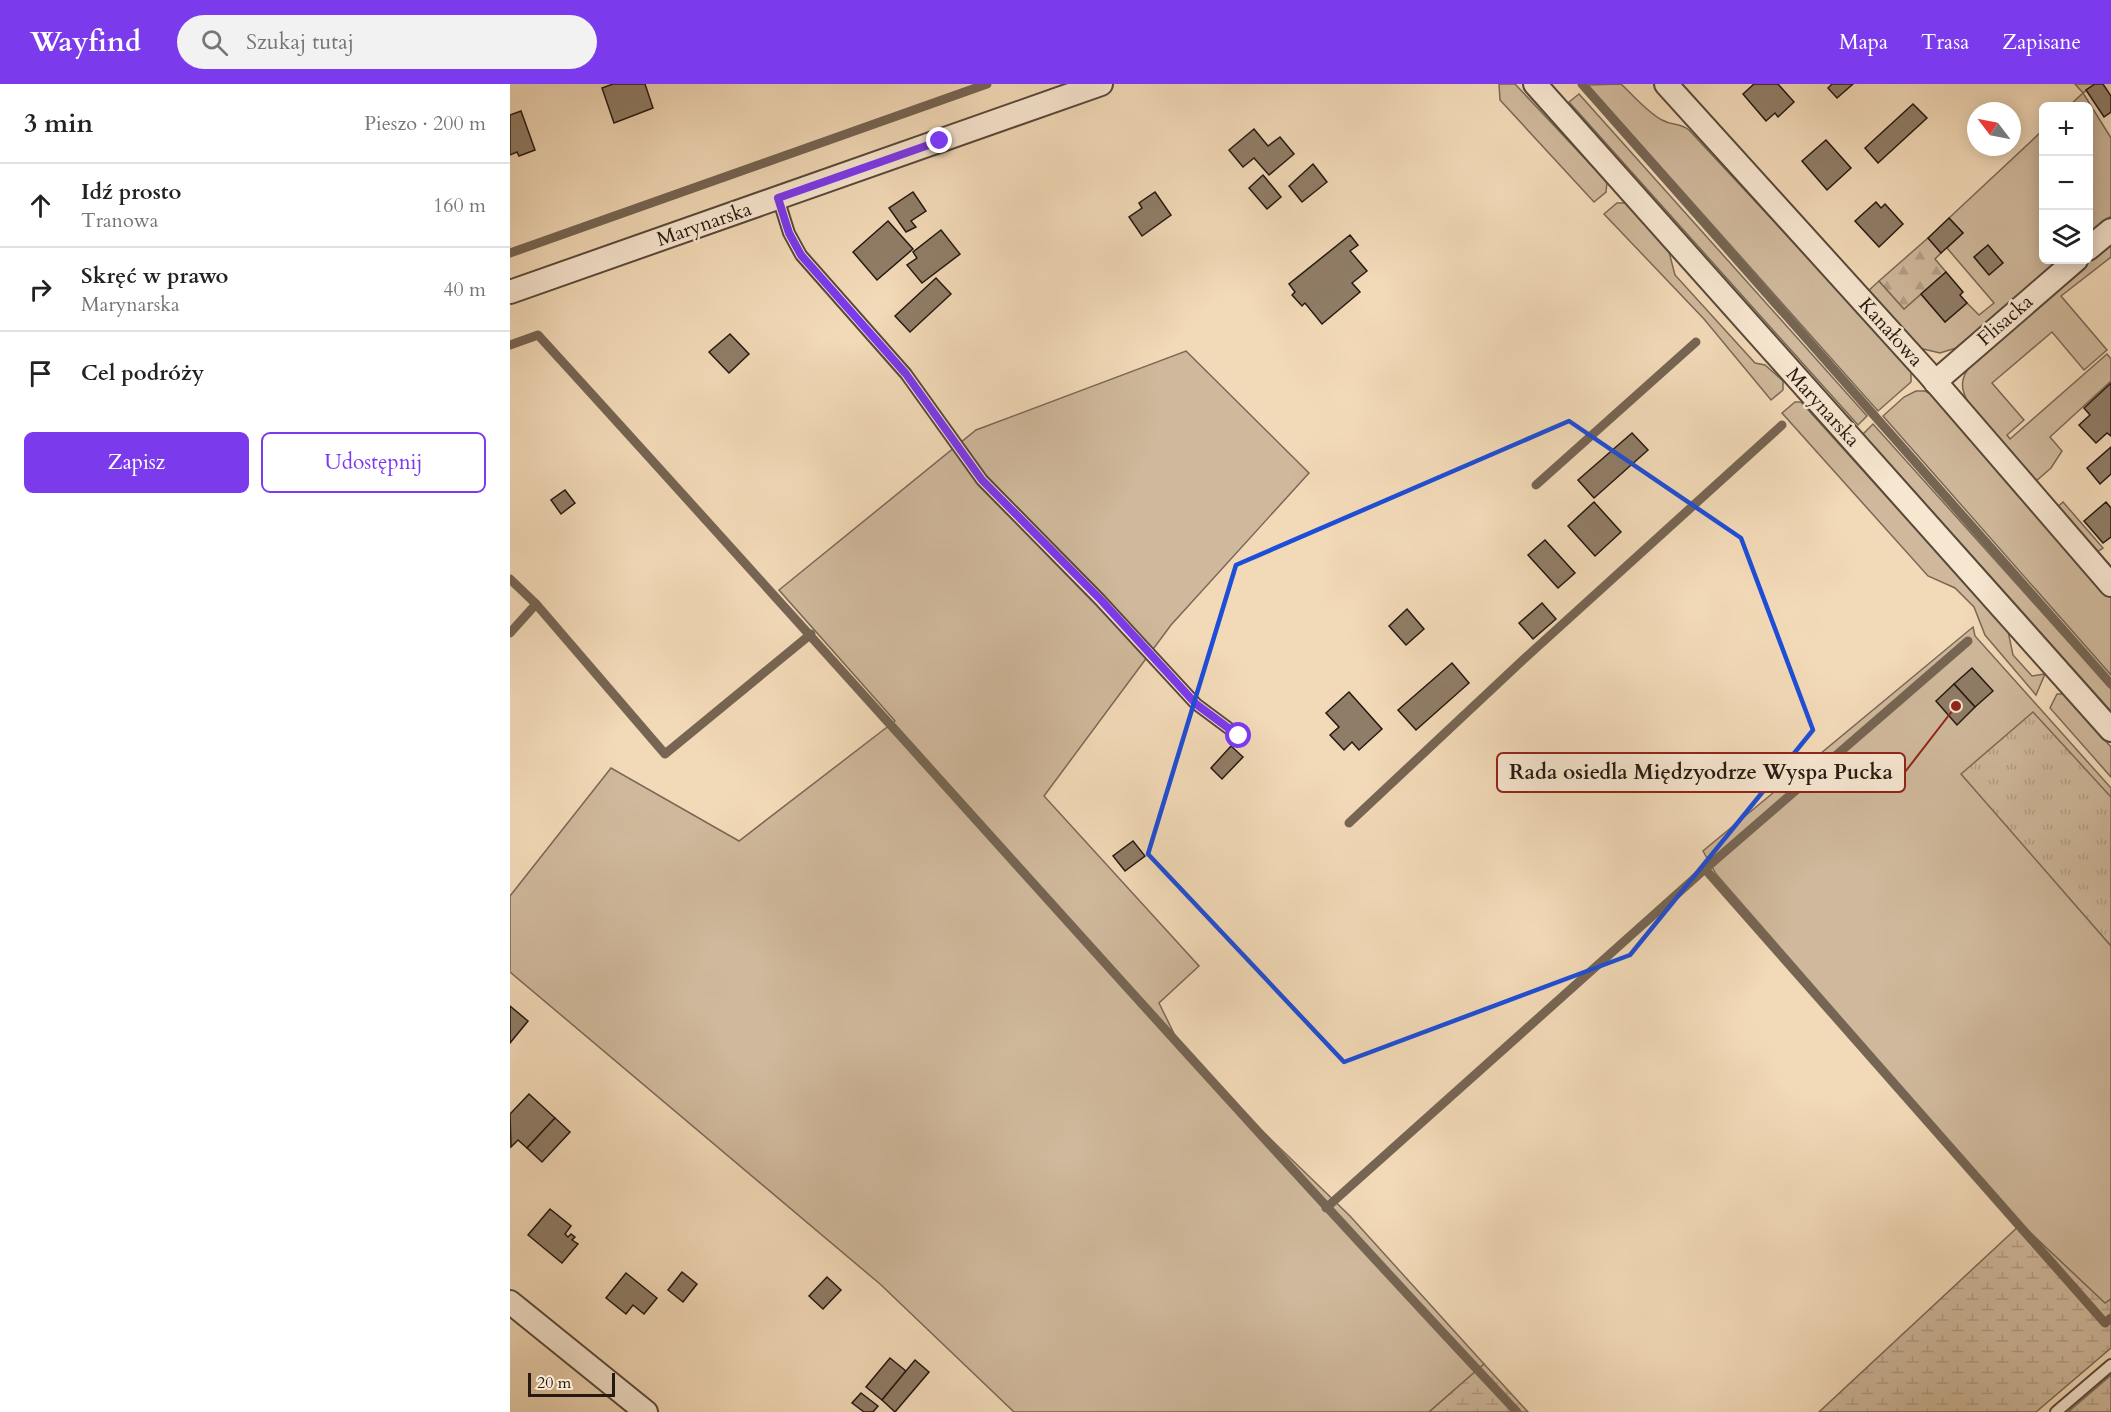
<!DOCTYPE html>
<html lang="pl">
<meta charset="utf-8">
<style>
body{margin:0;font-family:Cardo,serif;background:#f2f2f2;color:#222}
.controls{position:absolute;right:18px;top:18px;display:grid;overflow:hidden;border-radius:9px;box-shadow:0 3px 15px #0003}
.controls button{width:54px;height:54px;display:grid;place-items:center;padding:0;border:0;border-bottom:2px solid #e0e0e0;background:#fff;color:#222;font:30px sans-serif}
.compass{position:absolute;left:1457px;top:18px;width:54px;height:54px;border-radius:50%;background:#fff;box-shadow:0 3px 15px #0003;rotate:302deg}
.scale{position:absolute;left:18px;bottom:15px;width:87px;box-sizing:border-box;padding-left:6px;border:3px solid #251911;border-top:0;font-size:16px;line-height:21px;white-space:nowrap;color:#251911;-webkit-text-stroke:4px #f7e6d0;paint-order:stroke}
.stop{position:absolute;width:18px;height:18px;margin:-14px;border:4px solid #7c3aed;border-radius:50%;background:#fff}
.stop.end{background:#7c3aed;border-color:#fff;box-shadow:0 2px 6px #0008}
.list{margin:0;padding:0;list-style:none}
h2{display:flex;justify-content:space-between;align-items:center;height:78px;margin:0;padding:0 24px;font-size:26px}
h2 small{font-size:20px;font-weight:400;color:#767676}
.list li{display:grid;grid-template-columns:39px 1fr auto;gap:18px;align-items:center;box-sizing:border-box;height:84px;padding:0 24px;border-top:2px solid #e0e0e0}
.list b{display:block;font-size:22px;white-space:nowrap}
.list p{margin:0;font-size:20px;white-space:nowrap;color:#767676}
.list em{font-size:20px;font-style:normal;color:#767676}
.actions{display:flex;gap:12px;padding:18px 24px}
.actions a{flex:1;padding:14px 0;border:2px solid #7c3aed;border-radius:9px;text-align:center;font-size:21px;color:#7c3aed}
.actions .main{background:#7c3aed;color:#fff}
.icon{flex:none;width:33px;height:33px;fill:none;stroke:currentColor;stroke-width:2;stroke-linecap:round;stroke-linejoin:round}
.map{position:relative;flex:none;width:1601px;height:1328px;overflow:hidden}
header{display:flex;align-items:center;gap:36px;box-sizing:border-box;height:84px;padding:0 30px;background:#7c3aed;color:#fff}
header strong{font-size:28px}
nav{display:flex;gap:33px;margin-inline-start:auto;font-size:21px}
.search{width:420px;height:54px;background:#f2f2f2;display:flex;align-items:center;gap:15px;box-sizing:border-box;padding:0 21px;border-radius:33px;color:#767676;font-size:22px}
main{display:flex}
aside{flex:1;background:#fff}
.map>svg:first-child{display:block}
</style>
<header>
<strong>Wayfind</strong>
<div class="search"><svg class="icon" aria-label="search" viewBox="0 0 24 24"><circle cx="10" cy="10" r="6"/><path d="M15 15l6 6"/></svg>Szukaj tutaj</div>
<nav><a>Mapa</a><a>Trasa</a><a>Zapisane</a></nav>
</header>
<main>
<aside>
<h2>3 min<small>Pieszo · 200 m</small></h2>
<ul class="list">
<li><svg class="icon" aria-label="ahead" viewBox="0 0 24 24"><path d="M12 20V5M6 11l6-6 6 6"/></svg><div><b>Idź prosto</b><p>Tranowa</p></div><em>160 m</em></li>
<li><svg class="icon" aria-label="right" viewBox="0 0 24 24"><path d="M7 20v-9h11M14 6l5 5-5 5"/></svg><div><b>Skręć w prawo</b><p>Marynarska</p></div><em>40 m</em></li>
<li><svg class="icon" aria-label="arrive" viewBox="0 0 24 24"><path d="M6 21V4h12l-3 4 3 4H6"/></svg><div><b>Cel podróży</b></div></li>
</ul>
<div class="actions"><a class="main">Zapisz</a><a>Udostępnij</a></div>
</aside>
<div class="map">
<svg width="1601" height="1328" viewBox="0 0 1601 1328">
<defs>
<pattern id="forest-firs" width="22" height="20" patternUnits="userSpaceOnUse" patternTransform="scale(1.5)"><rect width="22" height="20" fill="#cfb89b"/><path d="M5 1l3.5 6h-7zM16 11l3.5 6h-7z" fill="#b29e84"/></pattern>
<pattern id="wetland-marsh" width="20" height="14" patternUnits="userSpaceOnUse" patternTransform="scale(1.5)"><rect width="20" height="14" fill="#cfb89b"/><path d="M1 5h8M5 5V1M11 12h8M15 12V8" fill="none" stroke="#b29e84"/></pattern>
<pattern id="park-tufts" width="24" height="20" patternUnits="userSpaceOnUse" patternTransform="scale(1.5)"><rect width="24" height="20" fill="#cfb89b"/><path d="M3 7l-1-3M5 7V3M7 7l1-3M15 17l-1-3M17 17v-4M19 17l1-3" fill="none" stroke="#b29e84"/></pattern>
</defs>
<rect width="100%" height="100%" fill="#f2d9b7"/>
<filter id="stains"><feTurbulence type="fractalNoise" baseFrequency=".00333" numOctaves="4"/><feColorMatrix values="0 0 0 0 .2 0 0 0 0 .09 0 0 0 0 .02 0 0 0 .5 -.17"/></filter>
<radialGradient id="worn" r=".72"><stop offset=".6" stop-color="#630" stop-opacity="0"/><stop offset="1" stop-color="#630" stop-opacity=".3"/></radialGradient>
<g fill="#cfb89b" stroke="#7a6856" stroke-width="1.5">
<path d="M989 0H1005L1097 98 1096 108 1084 118 990 16Z"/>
<path d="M1111 0C1124 12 1137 28 1152 36 1162 42 1168 38 1179 46L1401 285V298L1368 327 1078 1Z"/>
<path d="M1565 0H1585L1573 9 1601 54V132L1579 151 1578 22H1559L1573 9Z"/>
<path d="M1069 10 1357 332 1348 341 1059 18Z"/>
<path d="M1533 46 1534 176H1550L1446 264 1430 269 1409 264 1356 209 1369 197 1394 225 1411 210 1435 238 1457 219 1469 231 1484 219 1437 164 1453 149 1439 134Z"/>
<path d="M1107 119H1116L1159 168 1165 191 1245 279 1255 281 1273 297V306L1261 316 1194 235 1094 130Z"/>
<path d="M1601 159V173L1551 212 1597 266 1574 286 1542 248 1482 299 1514 336 1497 351 1500 355 1597 270 1601 275V297L1540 353 1552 367 1541 384 1525 398 1459 320C1450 305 1450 294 1461 281L1547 203Z"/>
<path d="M676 267 799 389 661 541 534 712 689 882 649 919 675 972 840 1132 974 1280 919 1328H504L370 1200 0 888V812L101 684 229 757 385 637 269 506 466 346Z"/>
<path d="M1406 307H1415L1426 313 1601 513V591L1373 332 1394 313Z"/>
<path d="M1285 318H1291L1498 547 1503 571 1522 592 1535 590 1526 611 1475 551 1464 523 1445 504 1418 492 1272 329Z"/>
<path d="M1363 340 1601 605V627L1353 350Z"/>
<path d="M1553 418 1593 464 1584 470 1546 424Z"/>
<path d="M1463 543 1465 552 1601 704V1215L1595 1220 1511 1140 1206 790 1193 767Z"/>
<path d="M1547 610H1554L1601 663V693L1540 624Z"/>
</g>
<path fill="url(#forest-firs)" stroke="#7a6856" stroke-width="1.5" d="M1418 154 1431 169 1425 175 1436 188 1394 225 1369 197Z"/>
<g fill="url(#wetland-marsh)" stroke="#7a6856" stroke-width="1.5">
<path d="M1511 1140 1595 1219 1601 1215V1264L1526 1328H1309Z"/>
<path d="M974 1280 1018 1328H919Z"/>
<path d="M1601 1291V1328H1558Z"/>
</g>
<path fill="url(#park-tufts)" stroke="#7a6856" stroke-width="1.5" d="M1523 628 1601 713V862L1451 690Z"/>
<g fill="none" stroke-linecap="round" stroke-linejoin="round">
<g stroke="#766553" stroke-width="9">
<path d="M1072 0 1601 600"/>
<path d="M0 169 477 0"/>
<path d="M0 261 28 251C355 609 675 974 1007 1328"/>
<path d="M1026 401 1186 258"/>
<path d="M0 495 26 520"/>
<path d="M0 549 26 520 155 670 301 550"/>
<path d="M839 739 1014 575 1272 341"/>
<path d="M1195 785 1595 1239 1601 1234"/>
<path d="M816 1124 1195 785 1458 557"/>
</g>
</g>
<g fill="#907d67" stroke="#251911" stroke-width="1.5">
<path d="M103 0H135L143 24 104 39 92 4Z"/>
<path d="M1244 0H1268L1284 18 1268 33 1265 29 1256 37 1233 10Z"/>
<path d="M1322 0H1343L1327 14 1318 4Z"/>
<path d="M1585 0H1593L1601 12V28L1594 33 1576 6Z"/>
<path d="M1403 20 1417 34 1368 79 1355 64Z"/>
<path d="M11 27 25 66 9 72 7 68 0 71V31Z"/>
<path d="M744 45 758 62 770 53 784 70 759 91 744 74 733 83 719 66Z"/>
<path d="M1316 56 1341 84 1317 106 1292 77Z"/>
<path d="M803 80 817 98 792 118 779 102Z"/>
<path d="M753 91 771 113 757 125 739 104Z"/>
<path d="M403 108 416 127 401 137 406 143 396 148 379 124Z"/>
<path d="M645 108 661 131 632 152 619 133 632 124 629 119Z"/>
<path d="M1366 118 1371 124 1375 120 1393 140 1369 163 1345 137Z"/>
<path d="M1439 134 1453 149 1431 169 1418 154Z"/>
<path d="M378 137 403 165 367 196 343 168Z"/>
<path d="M431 146 450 170 412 199 397 181 407 174 403 168Z"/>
<path d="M840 151 848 161 840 167 857 187 842 199 850 208 812 240 795 219 792 222 782 211 785 208 779 200Z"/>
<path d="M1478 161 1493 179 1479 191 1464 173Z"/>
<path d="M1436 188 1453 208 1450 211 1457 219 1435 238 1411 210Z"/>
<path d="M426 194 441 210 400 248 385 232Z"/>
<path d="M220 250 239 270 219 289 199 268Z"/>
<path d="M1601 299V352L1597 349 1586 359 1569 341 1580 331 1574 324Z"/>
<path d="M1122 349 1138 366 1084 414 1068 396Z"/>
<path d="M1601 363V390L1590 400 1577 384Z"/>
<path d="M55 406 65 419 51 430 41 416Z"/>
<path d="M1084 418 1111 448 1085 472 1058 442Z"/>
<path d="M1596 418 1601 424V453L1593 459 1574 437Z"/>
<path d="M1035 456 1065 489 1048 504 1018 471Z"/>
<path d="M1032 519 1046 535 1023 555 1009 539Z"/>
<path d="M897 525 914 545 896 561 879 542Z"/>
<path d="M942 579 959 599 906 646 888 626Z"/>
<path d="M1462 584 1483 607 1465 623 1444 600Z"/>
<path d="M1444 600 1465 623 1447 641 1426 617Z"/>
<path d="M839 608 872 645 849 666 842 658 834 666 820 651 829 643 816 629Z"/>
<path d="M721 662 733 673 712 695 701 684Z"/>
<path d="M623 757 635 772 615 787 603 772Z"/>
<path d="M0 922 18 937 0 959Z"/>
<path d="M19 1010 45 1034 17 1064 8 1056 1 1063 0 1030Z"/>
<path d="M45 1034 60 1048 32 1078 17 1064Z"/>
<path d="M40 1125 61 1142 55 1150 58 1153 61 1150 65 1153 62 1156 68 1160 52 1179 18 1151Z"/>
<path d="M172 1188 187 1200 173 1218 158 1206Z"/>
<path d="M116 1189 147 1214 134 1230 123 1221 116 1230 96 1214Z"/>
<path d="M317 1193 331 1206 313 1225 299 1212Z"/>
<path d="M380 1274 396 1287 372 1316 356 1303Z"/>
<path d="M405 1276 419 1288 385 1328 372 1316Z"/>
<path d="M351 1309 368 1322 363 1328H354L342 1319Z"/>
</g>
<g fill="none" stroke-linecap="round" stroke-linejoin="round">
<defs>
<g id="lane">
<path d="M268 114 279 149 291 171 396 290 472 396 590 516 686 620 729 652"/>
<path d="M1546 1328 1601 1281"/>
</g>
<g id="street">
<path d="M1025 0 1601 646"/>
<path d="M1156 0 1416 287 1601 501"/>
<path d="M1578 165 1601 146"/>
<path d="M0 208 591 0"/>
<path d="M1425 298 1566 176"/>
<path d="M0 1218 136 1328"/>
</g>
</defs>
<use href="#lane" stroke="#58493a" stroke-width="14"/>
<use href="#street" stroke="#58493a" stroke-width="26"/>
<use href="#lane" stroke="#f7e6d0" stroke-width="10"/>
<use href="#street" stroke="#f7e6d0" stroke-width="22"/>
</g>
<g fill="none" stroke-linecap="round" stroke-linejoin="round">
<path stroke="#7c3aed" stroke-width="8" d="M430 57 268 114 279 149 291 171 396 290 472 396 591 516 686 620 729 652"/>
</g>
<path fill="none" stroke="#1d4ed8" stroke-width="4.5" stroke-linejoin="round" d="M1059 337 1231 454 1303 646 1120 871 834 978 638 770 726 481Z"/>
<g text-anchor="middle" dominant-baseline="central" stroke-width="5" stroke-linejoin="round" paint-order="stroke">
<g font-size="20" fill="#251911" stroke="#f7e6d0">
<text transform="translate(194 140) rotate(-19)">Marynarska</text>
<text transform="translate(1495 236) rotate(-41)">Flisacka</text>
<text transform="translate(1381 248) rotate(48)">Kanałowa</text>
<text transform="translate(1313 323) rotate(48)">Marynarska</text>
</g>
</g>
<path fill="none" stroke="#8f2418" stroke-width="2" d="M1446 622L1395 688"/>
<circle fill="#8f2418" stroke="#f7e6d0" stroke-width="2" cx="1446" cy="622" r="6"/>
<rect fill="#f7e6d0" stroke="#8f2418" stroke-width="2" x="987" y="669" width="408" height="39" rx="6"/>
<g font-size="21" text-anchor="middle" font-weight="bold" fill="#251911">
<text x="1191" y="695">Rada osiedla Międzyodrze Wyspa Pucka</text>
</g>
<rect width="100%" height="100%" filter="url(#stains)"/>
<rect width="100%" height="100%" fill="url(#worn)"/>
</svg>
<div class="controls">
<button>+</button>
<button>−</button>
<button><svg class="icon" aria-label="layers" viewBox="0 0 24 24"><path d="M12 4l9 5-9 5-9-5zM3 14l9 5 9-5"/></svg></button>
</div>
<svg class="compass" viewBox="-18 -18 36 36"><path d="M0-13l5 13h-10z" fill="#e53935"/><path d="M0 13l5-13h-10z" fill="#767676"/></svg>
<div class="scale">20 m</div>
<div class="stop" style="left:729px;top:652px"></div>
<div class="stop end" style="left:430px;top:57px"></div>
</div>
</main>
